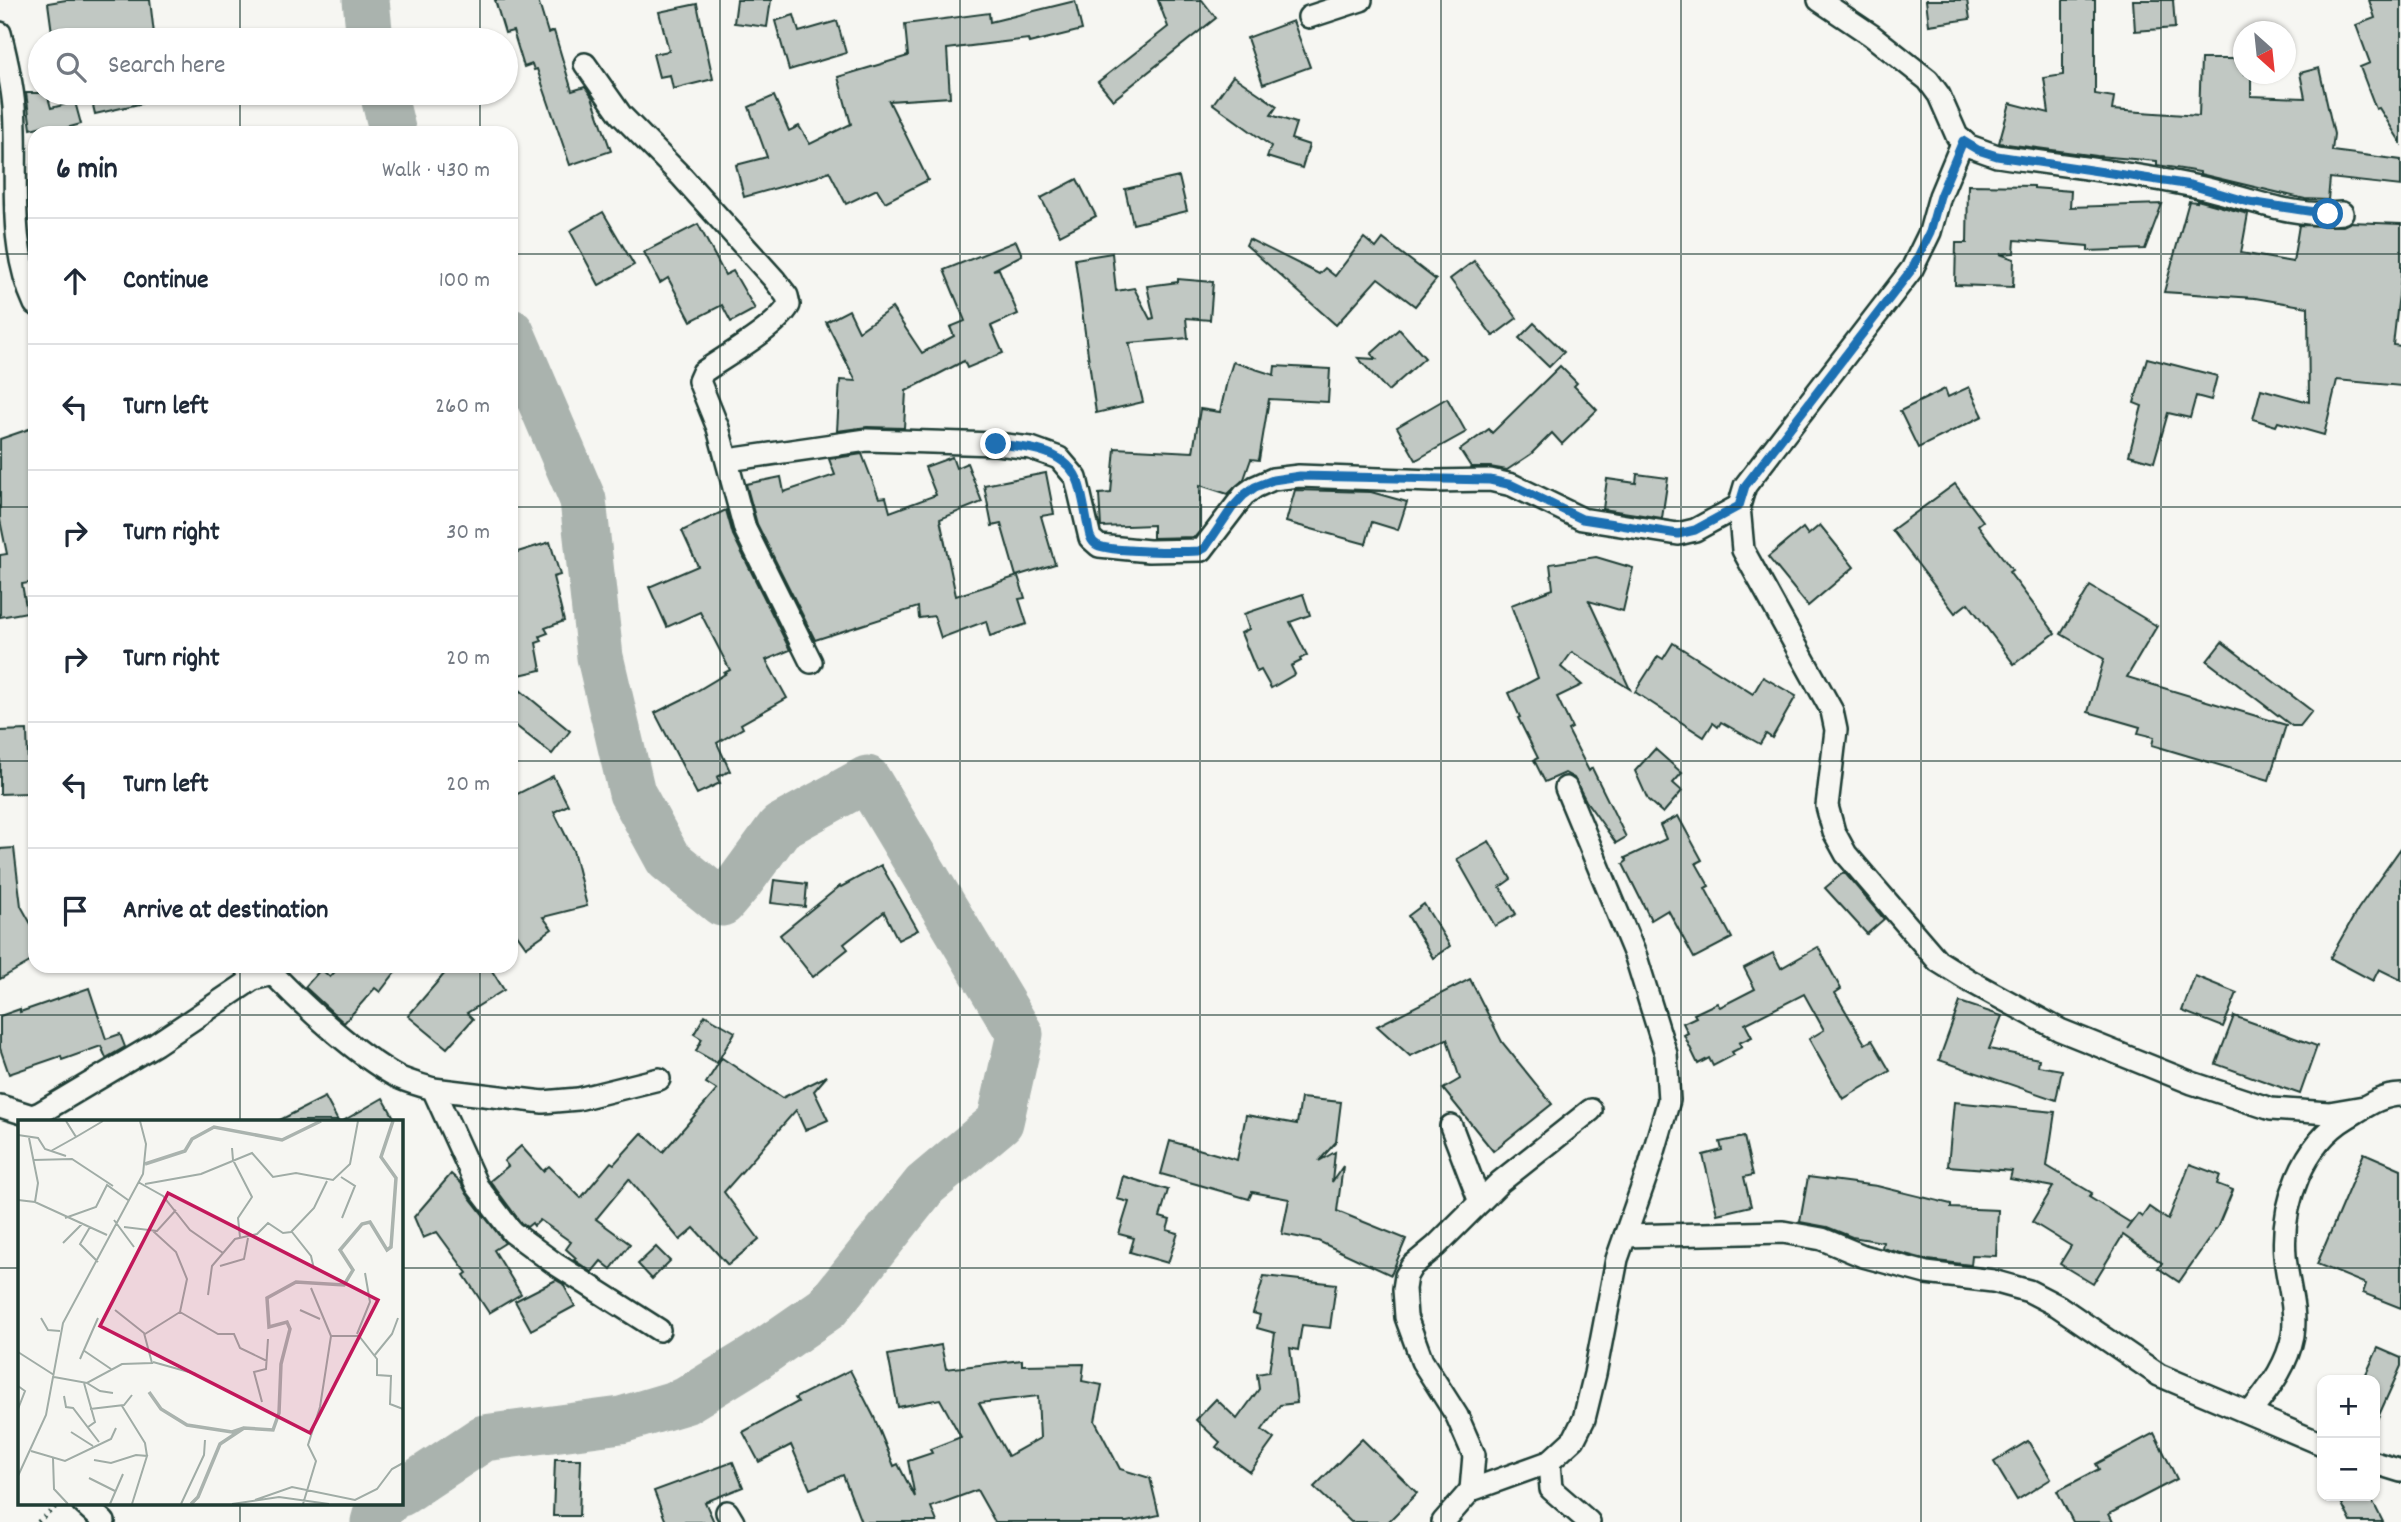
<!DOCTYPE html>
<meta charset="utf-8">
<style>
body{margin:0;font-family:Dekko,sans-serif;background:#f6f6f7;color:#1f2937}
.controls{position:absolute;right:21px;bottom:21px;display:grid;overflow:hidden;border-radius:14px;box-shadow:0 2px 5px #0004}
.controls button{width:63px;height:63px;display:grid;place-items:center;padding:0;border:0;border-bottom:2px solid #e0e1e3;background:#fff;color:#1f2937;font:35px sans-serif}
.compass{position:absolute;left:2233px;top:21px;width:63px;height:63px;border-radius:50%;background:#fff;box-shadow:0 2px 5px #0004;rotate:153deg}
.stop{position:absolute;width:21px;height:21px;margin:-16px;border:5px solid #1f6fb2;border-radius:50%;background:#fff}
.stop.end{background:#1f6fb2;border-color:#fff;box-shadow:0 2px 7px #0008}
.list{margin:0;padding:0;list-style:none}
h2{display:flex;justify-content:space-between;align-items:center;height:91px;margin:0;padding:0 28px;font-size:30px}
h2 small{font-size:23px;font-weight:400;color:#747a83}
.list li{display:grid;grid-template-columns:46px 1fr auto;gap:21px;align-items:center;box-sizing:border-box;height:126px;padding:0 28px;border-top:2px solid #e0e1e3}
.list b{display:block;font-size:26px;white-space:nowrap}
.list em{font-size:23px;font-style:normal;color:#747a83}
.icon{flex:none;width:38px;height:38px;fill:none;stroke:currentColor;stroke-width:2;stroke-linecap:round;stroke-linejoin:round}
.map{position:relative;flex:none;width:2401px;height:1522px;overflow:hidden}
.search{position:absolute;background:#fff;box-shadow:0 2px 5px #0004;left:28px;top:28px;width:490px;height:77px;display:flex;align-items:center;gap:18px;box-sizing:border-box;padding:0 24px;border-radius:38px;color:#747a83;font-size:26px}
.panel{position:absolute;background:#fff;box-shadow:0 2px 5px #0004;left:28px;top:126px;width:490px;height:847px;border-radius:21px}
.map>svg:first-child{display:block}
</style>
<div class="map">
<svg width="2401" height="1522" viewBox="0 0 2401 1522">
<rect width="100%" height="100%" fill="#f6f6f2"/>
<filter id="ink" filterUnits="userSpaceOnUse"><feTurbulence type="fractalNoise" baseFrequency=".0143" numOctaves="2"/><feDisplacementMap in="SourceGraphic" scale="14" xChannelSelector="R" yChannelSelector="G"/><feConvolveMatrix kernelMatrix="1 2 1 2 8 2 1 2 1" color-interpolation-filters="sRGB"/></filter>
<g filter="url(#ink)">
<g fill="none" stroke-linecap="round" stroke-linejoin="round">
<g stroke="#aab3ae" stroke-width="47">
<path d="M366 0 370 40"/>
<path d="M383 93 393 133"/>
<path d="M401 1493 484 1438 621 1420 685 1401 755 1358 827 1308 925 1185 1000 1122 1020 1034 867 779 780 827 739 883 722 903 668 859 632 793 600 657 583 500 511 332"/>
<path d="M374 1522 378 1508 386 1503"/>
</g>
</g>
<g fill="#c1c8c3" stroke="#1f3d34" stroke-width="2" fill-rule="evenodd">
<path d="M66 0H150L154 34 129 37V34L84 40H53L48 3Z"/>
<path d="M495 0H538L548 33 554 31 572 91 585 87 592 97 611 151 570 165 537 69 534 70 532 64 524 67 513 31 505 33Z"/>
<path d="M737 0H771L767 27 734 23Z"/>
<path d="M1158 0H1202L1216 18 1113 100 1098 82 1168 27Z"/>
<path d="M1926 0H1967L1970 19 1929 25Z"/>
<path d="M2063 0H2095V94L2114 97 2112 110 2199 116 2201 59H2244V74H2251V96L2305 98 2300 73 2319 68 2334 134 2332 151 2401 160V186L2330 178 2328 200 2305 199 2200 174V172L2157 165V161L2097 156 1999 143 2010 103 2049 113 2044 78 2063 75Z"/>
<path d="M2133 0H2173L2175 28 2135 31Z"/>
<path d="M2369 0H2401V143L2379 108 2376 109 2360 67 2370 63 2356 25 2375 18Z"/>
<path d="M1075 1 1082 30 1029 43 1028 39 947 49 950 97 889 101 928 180 885 202 877 189 846 204 829 171 816 177 744 197 736 165 767 157 749 107 774 96 789 131 799 126 810 144 851 124 838 77 908 56 905 24 989 13 990 22Z"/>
<path d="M697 4 713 79 673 89 670 75 659 77 653 54 669 51 659 12Z"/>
<path d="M794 15 799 32 837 21 846 53 789 70 775 21Z"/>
<path d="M1293 21 1310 67 1263 84 1247 38Z"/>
<path d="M1233 76 1277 106 1271 115 1296 123 1291 139 1309 145 1302 168 1267 157 1271 146 1213 104Z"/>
<path d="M26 93H47L51 108 75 102 81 124 48 133 46 125 31 129Z"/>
<path d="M90 93H151L152 101 95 114Z"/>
<path d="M1179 177 1187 211 1133 224 1125 189Z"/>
<path d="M1077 179 1096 216 1060 235 1041 198Z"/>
<path d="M1968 185 2034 186V188L2071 191 2070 207 2162 204 2145 249 2088 251V246L2015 240 2014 253 2000 254 2014 259 2013 287 1955 285 1956 243H1967Z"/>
<path d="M2197 200 2248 214 2241 253 2293 262 2299 225 2343 226 2351 222 2401 224V277L2393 345 2401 346V386L2337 380 2324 435 2278 422 2276 426 2253 419 2261 389 2309 402 2308 307 2255 298 2164 292 2189 201 2197 202Z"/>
<path d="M603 212 634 265 599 285 570 231Z"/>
<path d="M698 224 725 275 733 271 755 309 731 322 722 305 691 321 668 278 660 283 644 252Z"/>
<path d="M1364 238 1376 248 1383 239 1436 280 1415 306 1378 278 1336 325 1246 245 1249 239 1319 274 1325 268 1335 276Z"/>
<path d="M1016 241 1022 255 993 270 999 269 1018 314 991 326 1003 353 967 368 964 361 906 391 904 428 867 427 837 431 840 380 856 381 826 322 849 310 859 331 892 308 922 353 954 336 950 327 965 321 944 270Z"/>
<path d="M1112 253 1116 291 1134 288 1150 319 1154 318 1147 286 1178 282V279L1213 282 1210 320 1186 318 1188 338 1129 343 1143 402 1096 413 1075 259Z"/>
<path d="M1474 261 1517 318 1493 336 1450 279Z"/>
<path d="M1534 323 1564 352 1549 367 1519 338Z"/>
<path d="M1399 329 1425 358 1388 391 1358 358 1376 359 1371 354Z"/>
<path d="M2147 358 2217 376 2211 400 2196 396 2190 418 2168 413 2154 462 2129 455 2142 406 2134 403Z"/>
<path d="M1233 362 1274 375 1275 366 1330 369 1328 402 1269 399 1259 460 1251 459 1244 479 1228 494 1200 485V531L1195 537 1153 538V525L1101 527 1099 494 1111 493 1115 448 1193 452 1200 409 1220 412 1227 381Z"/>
<path d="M1560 366 1577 383 1574 386 1597 410 1562 444 1552 433 1531 454 1507 470 1490 467H1471L1460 450 1489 429 1492 433Z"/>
<path d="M1969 387 1983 416 1918 448 1900 411 1945 389 1948 397Z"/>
<path d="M1447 398 1466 432 1416 460 1397 427Z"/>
<path d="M35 427V582L22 584 27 612 0 617V555L7 554 0 520V439Z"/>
<path d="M862 454 879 498 886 497 890 512 936 495 925 467 952 457 956 468 967 463 982 502 940 519 956 596 1018 576 1025 598 1019 599 1027 624 990 636 986 621 941 638 934 616 919 618 918 607 815 640 757 524 746 484 781 477 784 492 835 475 829 459Z"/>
<path d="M1046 473 1054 514 1041 516 1055 564 1016 576 1001 524 992 526 984 485Z"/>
<path d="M1637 474 1668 478 1662 518 1603 509 1607 479 1636 483Z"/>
<path d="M1955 484 1983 521 1978 525 2012 570 2009 572 2055 633 2014 664 1968 603 1955 613 1892 530Z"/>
<path d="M1295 490 1371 492 1407 502 1398 530 1372 522 1366 544 1286 522Z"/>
<path d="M726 510 733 535 790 650 766 660 787 698 741 724 743 728 717 743 730 771 717 777 720 783 697 794 655 713 685 698 725 674 724 673 730 670 700 612 667 627 649 587 698 566 682 531Z"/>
<path d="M1820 525 1854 567 1808 606 1768 557 1803 528 1808 535Z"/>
<path d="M550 542 560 575 553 577 564 621 545 628 548 633 540 636 542 641 536 643 541 670 515 676 511 659V554Z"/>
<path d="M1596 557 1633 568 1623 611 1589 601 1630 689 1572 652 1561 667 1582 685 1557 697 1572 728 1568 730 1589 771 1592 768 1626 837 1616 843 1586 801 1574 778 1565 773 1545 782 1534 760 1538 758 1518 718 1520 717 1509 693 1538 678 1511 605 1553 589 1550 564Z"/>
<path d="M2090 586 2157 626 2127 677 2286 725 2269 780 2152 745 2154 737 2138 733 2140 727 2088 712 2104 659 2061 634Z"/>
<path d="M1303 594 1310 615 1290 622 1307 655 1300 659 1301 661 1291 666 1295 674 1271 688 1261 670 1257 672 1241 633 1249 629 1244 614Z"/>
<path d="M2222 642 2312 711 2300 726H2292L2207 661Z"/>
<path d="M1673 643 1753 694 1763 677 1796 696 1772 738 1766 734 1760 744 1721 722 1718 727 1713 723 1704 737 1635 692 1658 656 1663 659Z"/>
<path d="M520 690 570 731 552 754 511 722V710Z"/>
<path d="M27 730 29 793 0 794V731Z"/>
<path d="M1655 749 1682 773 1673 783 1682 791 1663 813 1648 800 1635 771Z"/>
<path d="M553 776 568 805 554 812 573 850 587 906 543 917 552 929 526 947 511 926V797Z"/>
<path d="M1678 816 1702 860 1696 863 1709 886 1705 888 1732 938 1694 958 1668 910 1651 920 1623 864 1627 861 1625 858 1666 839 1660 825Z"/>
<path d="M1489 841 1511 879 1500 887 1516 914 1495 926 1457 859Z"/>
<path d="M14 848 21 906 35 931V959L0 979V849Z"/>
<path d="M2401 848V980L2379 969 2373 981 2330 958 2358 909Z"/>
<path d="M881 865 918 930 898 940 884 912 844 944 848 949 813 977 780 935 840 886 841 887Z"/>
<path d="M1844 872 1884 919 1867 934 1825 888Z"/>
<path d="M774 880 807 884 805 907 771 903Z"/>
<path d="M1424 904 1450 946 1433 958 1408 916Z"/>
<path d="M1818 947 1841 989 1835 993 1865 1044 1872 1040 1890 1071 1843 1099 1809 1039 1824 1030 1804 994 1745 1024 1752 1037 1739 1043 1742 1047 1732 1052 1734 1055 1713 1066 1709 1058 1698 1064 1684 1035 1688 1033 1683 1023 1696 1017 1694 1014 1717 1003 1720 1007 1755 989 1744 968 1773 953 1781 968Z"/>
<path d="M340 966H400L380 992 375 988 344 1023 305 987 321 969 330 977Z"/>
<path d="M451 966H489L504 990 467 1013 473 1019 447 1048 408 1016Z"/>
<path d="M2195 976 2237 993 2223 1027 2182 1011Z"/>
<path d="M1470 979 1502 1042 1552 1104 1493 1151 1443 1089 1460 1079 1447 1039 1410 1056 1377 1026Z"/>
<path d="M89 988 106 1039 120 1034 125 1047 106 1058 101 1046 62 1060 61 1056 9 1074 0 1048V1016L20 1009V1012Z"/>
<path d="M1960 1002 2002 1016 1989 1049 2039 1059 2038 1066 2062 1070 2056 1100 1939 1060Z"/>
<path d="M705 1015 735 1032 717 1063 696 1051 702 1039 694 1034Z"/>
<path d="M2234 1016 2317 1046 2300 1094 2216 1064Z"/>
<path d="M722 1058 782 1098 827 1076 814 1091 828 1120 805 1130 796 1110 724 1192 759 1239 728 1265 694 1228 680 1240 629 1179 596 1219 630 1244 611 1269 601 1261 592 1272 574 1260 576 1258 566 1249 571 1242 540 1220 534 1226 532 1223 527 1227 521 1223 490 1181 508 1166 504 1161 521 1146 543 1171 549 1166 581 1198 611 1162 614 1164 642 1133 663 1152 717 1090 706 1083Z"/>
<path d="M325 1097 338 1121H278Z"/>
<path d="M383 1098 396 1121H343Z"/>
<path d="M1301 1098 1341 1102 1336 1142 1319 1161 1335 1152 1332 1182 1343 1166 1337 1211 1406 1239 1391 1275 1318 1241 1282 1234 1289 1199 1252 1192 1249 1199 1161 1174 1170 1141 1237 1160 1246 1115 1297 1124Z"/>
<path d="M1954 1102 2055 1112 2047 1166 2092 1193 2089 1197 2131 1223 2126 1230 2138 1214 2142 1217 2149 1207 2168 1220 2190 1164 2220 1175 2217 1184 2233 1190 2218 1226 2179 1282 2158 1268 2162 1263 2123 1235 2093 1284 2060 1264 2071 1246 2032 1222 2053 1187 2010 1179 2012 1171 1948 1166Z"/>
<path d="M1744 1137 1753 1175 1744 1177 1751 1206 1717 1214 1703 1155 1722 1150 1720 1142Z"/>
<path d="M2364 1153 2401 1169V1308L2363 1293 2366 1284 2317 1264Z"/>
<path d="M451 1174 461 1183 467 1194 505 1243 494 1250 521 1294 489 1313 464 1275 467 1273 437 1232 423 1238 414 1217Z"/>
<path d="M1123 1176 1168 1190 1160 1217 1170 1220 1167 1230 1178 1233 1168 1263 1130 1252 1134 1238 1119 1234 1129 1202 1117 1199Z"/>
<path d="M1808 1177 1877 1186 1951 1204V1208L1998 1210 1996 1256 1972 1255 1971 1265 1928 1260 1882 1248 1883 1242 1852 1237 1827 1227 1800 1222Z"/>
<path d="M656 1247 670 1261 652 1279 638 1264Z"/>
<path d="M1264 1276 1336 1284 1330 1328 1302 1325 1298 1350 1290 1348 1297 1403 1280 1405 1262 1430 1274 1439 1250 1472 1216 1447 1220 1442 1196 1420 1216 1399 1237 1419 1259 1389 1257 1374 1269 1372 1275 1333 1257 1328 1260 1315 1253 1313Z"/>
<path d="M556 1280 563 1284 575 1306 531 1330 515 1301Z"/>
<path d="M941 1345 946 1369 1022 1360V1365L1084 1364 1082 1381 1102 1385 1095 1421 1120 1469 1150 1478 1159 1515 1127 1522H995L977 1490 931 1507 937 1522H861L843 1475 810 1489 791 1445 759 1462 743 1432 798 1402 795 1398 850 1370 874 1417 894 1466 898 1464 915 1497 908 1461 932 1453 930 1449 961 1437 940 1399 898 1407 888 1355ZM1038 1396 1040 1438 1008 1456 979 1403Z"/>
<path d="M2378 1348 2401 1358V1366L2375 1424V1380L2365 1376Z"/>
<path d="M2154 1433 2177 1479 2109 1514 2113 1522H2073L2057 1491 2099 1469 2096 1464Z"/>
<path d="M1362 1439 1417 1493 1388 1522H1351L1314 1487Z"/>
<path d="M2028 1441 2051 1479 2017 1500 1994 1462Z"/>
<path d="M555 1459H581L579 1516H553Z"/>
<path d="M733 1462 743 1487 705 1502 714 1522H666L654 1491Z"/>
<path d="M2338 1496H2370L2383 1522H2351Z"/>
</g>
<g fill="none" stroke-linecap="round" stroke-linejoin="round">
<defs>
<g id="street">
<path d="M1819 0 1871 35 1928 80 1939 95 1957 136 1969 146 1997 156C2061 165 2126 172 2189 185 2239 194 2290 219 2342 213"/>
<path d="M1309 17 1361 0"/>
<path d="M0 33C6 57 12 83 14 107 19 173 6 242 35 304"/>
<path d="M585 64 621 115 682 177 774 279 787 296 789 305C776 328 726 356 703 372L699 381 718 428 745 529 811 662"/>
<path d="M1963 141 1940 196 1930 232 1912 269 1745 486 1739 506 1743 550 1832 711 1836 730 1827 806 1834 832 1846 854 1938 961 1970 981 2060 1030 2192 1083 2271 1109 2329 1113 2364 1107"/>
<path d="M728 460 867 440 996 444 1031 448 1059 458 1076 478 1090 538 1099 546 1149 551 1202 550 1244 495 1255 487 1273 479 1299 476 1433 481 1490 480 1512 485 1582 519 1678 534 1695 530 1739 506"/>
<path d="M253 979 273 974C306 1008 356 1054 396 1076 407 1082 421 1085 433 1089L477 1186 512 1232 554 1263 659 1330"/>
<path d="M433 1089 543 1102 578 1099 659 1079"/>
<path d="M0 1106 32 1116 40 1113 156 1044 253 979 246 966"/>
<path d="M1451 1126 1480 1202"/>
<path d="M1625 1236 1783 1232 1822 1239 1863 1256 1926 1273 1993 1281 2029 1291 2058 1306 2159 1375 2322 1444"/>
<path d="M2250 1413C2269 1388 2287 1367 2293 1335 2297 1309 2287 1282 2285 1256 2281 1205 2302 1144 2348 1117 2365 1107 2381 1095 2401 1095"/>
<path d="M1549 1462 1551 1489 1589 1522"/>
<path d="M2375 1463 2401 1471"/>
<path d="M1471 1490 1474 1455 1457 1416 1422 1361 1406 1317 1404 1289 1406 1276 1412 1266 1436 1246 1500 1182 1591 1110"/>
<path d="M83 1503 104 1522"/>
<path d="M727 1512 733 1522"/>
<path d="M1443 1522 1471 1490 1549 1462 1574 1439 1584 1419 1595 1374 1617 1259 1650 1165 1669 1100 1666 1054 1636 957 1566 788"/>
</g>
</defs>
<use href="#street" stroke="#1f3d34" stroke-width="26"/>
<path stroke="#1f3d34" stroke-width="4.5" stroke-dasharray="2 5" stroke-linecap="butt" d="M38 1522 60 1503"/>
<use href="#street" stroke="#f6f6f2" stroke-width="21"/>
</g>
</g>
<g fill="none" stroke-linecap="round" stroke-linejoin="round" filter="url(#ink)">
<path stroke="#1f6fb2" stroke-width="9" d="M996 444C1026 447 1068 449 1079 484 1083 497 1085 512 1088 526 1089 533 1090 541 1097 545 1110 552 1181 552 1199 551L1205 548 1232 508 1244 495 1255 487 1273 480 1300 476 1490 480 1512 485 1582 519 1678 534 1695 530 1739 506 1745 486 1912 269 1930 232 1940 196 1963 141 1978 150 1997 156 2191 185 2249 202 2328 214"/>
</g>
<path fill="none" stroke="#1f3d34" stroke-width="2" stroke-opacity="0.55" d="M240 0V40M480 0V40M720 0V1522M960 0V1522M1200 0V1522M1441 0V1522M1681 0V1522M1921 0V1522M2161 0V1522M240 93V133M480 93V133M0 254H35M511 254H2401M0 507H35M511 507H2401M0 761H35M511 761H2401M240 966V1121M480 966V1522M0 1015H2401M0 1268H19M401 1268H2401M240 1503V1522"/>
<g transform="translate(18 1120)">
<rect width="385" height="385" fill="#f6f6f2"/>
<path fill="none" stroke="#aab3ae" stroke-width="3.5" d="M127 44 167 31 174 19 196 7 264 20 303 1M131 272 143 289 169 305 214 312 226 308M173 384 180 377 202 324 226 308 255 310 261 293 263 244 272 209 269 202 251 207 249 178 278 162 326 165 335 150 322 130 344 104 352 102 369 130 373 127 378 58 363 37 375 1"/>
<path fill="none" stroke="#a0aca6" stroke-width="2" d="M0 15 20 18 27 29 48 36M58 17 85 1M11 18 20 63 17 82M214 28 215 40 234 77 220 98 222 117M33 31 58 17 48 1M15 40 54 39 95 66M323 57 337 66 324 98M120 62 145 76 172 110 205 133M127 64 183 54 234 33 255 57 278 53 315 60 332 44 340 1M0 80 17 82 89 115M47 98 78 87 89 65 110 80M96 100 116 127M72 107 62 124 80 142M106 107 139 111 158 90M274 112 293 136 296 149M45 123 65 103M202 146 226 139 230 118M293 168 313 216M190 175 194 146 217 119 239 114 250 103 265 113 273 112 296 88 309 61M282 190 302 199M162 192 200 214H216L222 228 249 241M23 198 30 210 42 211M127 214 162 192 169 159 158 132 135 111M339 214 352 182 347 153M65 230 93 249M0 232 36 255M356 236 374 214 380 198M62 239 80 198M135 242 178 254M36 257 69 263 104 244 134 243 126 213 97 190M66 263 77 302 70 307M69 263 82 271 95 273M0 266 7 271 0 289M46 276 48 287 55 288 81 322M244 282 236 252 248 249 250 219M104 286 127 323 129 336M72 289 106 285 114 275M53 312 75 326M13 331 47 341 93 319 98 308M35 338 36 369 50 384M76 340 93 343 118 335 129 336 114 384M0 356 28 295 45 203 125 54 128 24 122 1M71 358 97 371M237 380 274 367 337 380 359 369 374 349 385 343M92 384 105 354M163 384 186 335 187 320M214 384 261 377 311 384M285 384 298 341 290 325 302 287 313 216H341L359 239V255L373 256 372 284 385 289"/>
<path fill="#c2185b" fill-opacity="0.15" stroke="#c2185b" stroke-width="3.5" d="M150 73 360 180 292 313 82 206Z"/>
<rect width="385" height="385" fill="none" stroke="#1f3d34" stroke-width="3.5"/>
</g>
</svg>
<div class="controls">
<button>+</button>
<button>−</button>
</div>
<svg class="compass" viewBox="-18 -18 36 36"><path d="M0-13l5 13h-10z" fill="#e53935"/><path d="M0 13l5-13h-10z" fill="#747a83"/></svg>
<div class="stop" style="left:2328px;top:214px"></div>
<div class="stop end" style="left:996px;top:444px"></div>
<div class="search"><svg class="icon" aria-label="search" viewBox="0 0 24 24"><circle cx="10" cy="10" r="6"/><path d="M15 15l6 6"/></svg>Search here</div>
<section class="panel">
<h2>6 min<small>Walk · 430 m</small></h2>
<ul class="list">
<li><svg class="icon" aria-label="ahead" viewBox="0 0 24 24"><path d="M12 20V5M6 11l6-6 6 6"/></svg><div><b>Continue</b></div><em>100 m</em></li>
<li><svg class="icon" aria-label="left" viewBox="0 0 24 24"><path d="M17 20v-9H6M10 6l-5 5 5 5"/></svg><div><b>Turn left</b></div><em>260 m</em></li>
<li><svg class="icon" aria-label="right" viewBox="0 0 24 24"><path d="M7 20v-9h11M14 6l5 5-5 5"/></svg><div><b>Turn right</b></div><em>30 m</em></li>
<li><svg class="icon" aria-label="right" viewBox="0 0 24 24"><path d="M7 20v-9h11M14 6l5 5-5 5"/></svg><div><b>Turn right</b></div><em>20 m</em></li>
<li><svg class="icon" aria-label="left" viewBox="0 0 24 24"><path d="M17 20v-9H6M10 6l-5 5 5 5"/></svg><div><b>Turn left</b></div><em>20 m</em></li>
<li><svg class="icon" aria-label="arrive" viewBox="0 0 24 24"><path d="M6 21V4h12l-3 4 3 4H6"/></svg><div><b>Arrive at destination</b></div></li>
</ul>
</section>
</div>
